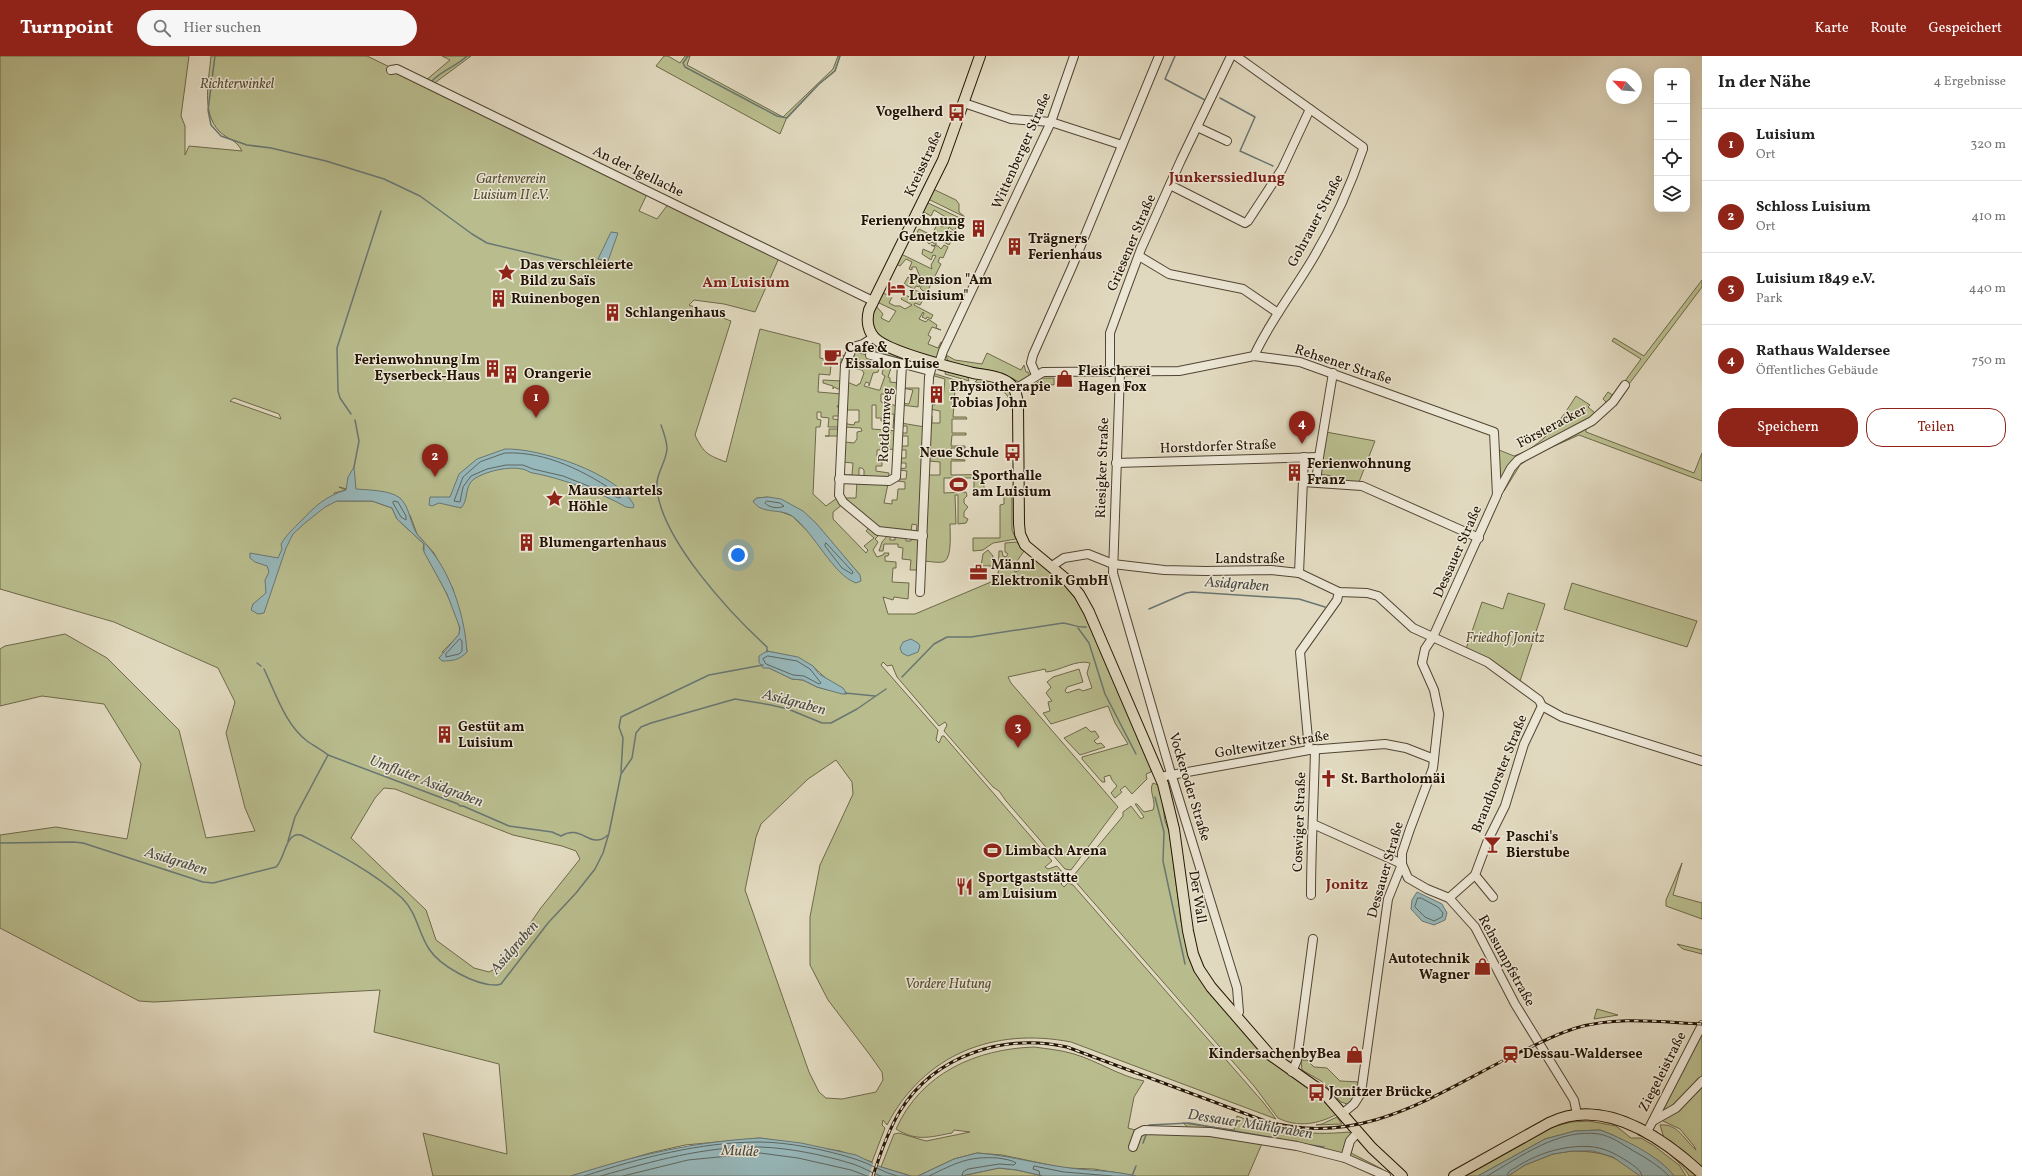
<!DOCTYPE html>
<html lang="de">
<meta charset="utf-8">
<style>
body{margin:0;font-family:Vollkorn,serif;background:#f6f6f6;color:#222}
.controls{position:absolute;right:12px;top:12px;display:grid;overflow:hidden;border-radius:8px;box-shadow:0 4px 16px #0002}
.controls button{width:36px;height:36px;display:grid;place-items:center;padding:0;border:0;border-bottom:1px solid #e0e0e0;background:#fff;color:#222;font:20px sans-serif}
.compass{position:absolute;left:1606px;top:12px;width:36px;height:36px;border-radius:50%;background:#fff;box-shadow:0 4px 16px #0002;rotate:295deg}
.you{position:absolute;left:738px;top:499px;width:14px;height:14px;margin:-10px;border:3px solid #fff;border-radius:50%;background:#1a73e8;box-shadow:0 0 0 6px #1a73e833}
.badge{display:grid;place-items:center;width:26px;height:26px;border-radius:50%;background:#8f2418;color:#fff;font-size:13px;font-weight:700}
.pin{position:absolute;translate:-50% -33px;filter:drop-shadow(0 1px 2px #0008)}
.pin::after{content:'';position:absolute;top:21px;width:14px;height:12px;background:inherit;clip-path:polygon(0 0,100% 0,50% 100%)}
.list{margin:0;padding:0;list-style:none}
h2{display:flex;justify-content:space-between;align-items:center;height:52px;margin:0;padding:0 16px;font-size:17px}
h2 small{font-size:13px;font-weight:400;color:#767676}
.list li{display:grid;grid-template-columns:26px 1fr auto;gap:12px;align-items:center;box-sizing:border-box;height:72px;padding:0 16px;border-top:1px solid #e0e0e0}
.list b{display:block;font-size:15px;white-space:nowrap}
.list p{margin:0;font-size:13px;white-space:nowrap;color:#767676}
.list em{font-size:13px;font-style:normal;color:#767676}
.actions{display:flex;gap:8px;padding:12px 16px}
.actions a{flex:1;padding:9px 0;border:1px solid #8f2418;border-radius:16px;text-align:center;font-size:14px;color:#8f2418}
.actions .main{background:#8f2418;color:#fff}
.icon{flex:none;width:22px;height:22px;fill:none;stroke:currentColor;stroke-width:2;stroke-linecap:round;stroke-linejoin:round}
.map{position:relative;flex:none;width:1702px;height:1120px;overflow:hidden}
header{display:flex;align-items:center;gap:24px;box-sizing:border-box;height:56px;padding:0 20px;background:#8f2418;color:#fff}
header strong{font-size:19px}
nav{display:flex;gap:22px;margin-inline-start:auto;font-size:14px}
.search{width:280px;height:36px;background:#f6f6f6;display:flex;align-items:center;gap:10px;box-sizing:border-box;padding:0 14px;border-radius:22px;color:#767676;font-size:15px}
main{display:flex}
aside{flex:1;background:#fff}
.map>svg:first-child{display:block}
</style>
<header>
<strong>Turnpoint</strong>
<div class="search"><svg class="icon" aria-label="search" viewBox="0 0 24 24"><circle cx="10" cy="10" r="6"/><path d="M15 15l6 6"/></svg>Hier suchen</div>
<nav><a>Karte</a><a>Route</a><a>Gespeichert</a></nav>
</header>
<main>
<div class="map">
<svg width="1702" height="1120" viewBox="0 0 1702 1120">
<rect width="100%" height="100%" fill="#e1d9bf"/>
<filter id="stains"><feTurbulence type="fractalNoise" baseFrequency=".005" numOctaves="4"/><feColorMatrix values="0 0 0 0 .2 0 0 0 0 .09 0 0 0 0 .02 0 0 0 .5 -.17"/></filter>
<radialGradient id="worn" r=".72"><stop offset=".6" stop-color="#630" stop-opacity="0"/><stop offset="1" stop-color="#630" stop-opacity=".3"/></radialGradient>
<g fill="#b9bd8e" stroke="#6e6849" fill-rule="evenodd">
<path d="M0 0H189L181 60 185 70V99L189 90 242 95C235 82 229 85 219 75 201 56 209 24 211 0H367L648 136 639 155 657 163 669 147 779 202 755 256 724 248 694 244 689 249 731 265 695 379C704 398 708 399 726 406L760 273 820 288V302L841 307V299L846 300 844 310 831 309 830 319 819 318 818 336 842 338 841 349H838L837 351H841V360H833V363L840 364 838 371H828L829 362 821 361V356H817V363L821 364 820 371H816L813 438 826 450 837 442 843 448 833 456V463L866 497 868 494 864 490 874 482 866 475 870 471 880 478 875 483 878 486 873 494 877 501 883 499 884 497H889L888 500H885V505L896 506V512H893L892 526 909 527 908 543 894 541 893 544 883 541 888 558H915L998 523 999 495H1002L1003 500 1006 501 1008 498 1005 496V487L1017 486 1024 495 1015 508 1016 510 1013 511 1015 516 1031 510 1029 509 1033 502C1053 516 1069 531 1081 551L1151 711V716L1146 718 1147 723 1132 738 1125 730 1120 734 1122 736 1115 742 1111 737 1117 730 1112 724 1110 719 1104 721 1105 726H1102L1082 703V701L1128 688 1115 667 1108 650 1051 668 1043 657 1050 655 1048 646 1052 645 1046 637 1051 631 1047 626 1053 621 1079 613 1083 626 1067 631 1065 635 1067 637 1079 633 1083 635 1092 632 1087 617 1090 607C1076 603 1060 615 1046 616L1045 613 1008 621 1011 627 1118 751 1071 814 1065 813 1006 745 999 735 993 731 944 675 947 669 945 666 939 670 897 621 892 609 887 610 883 606 881 609 938 674 936 684 939 687 942 680H944L1052 805 1045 811 1048 813 1057 810 1063 817 1065 824 1061 828 1064 831 1068 827 1073 829 1263 1046 1276 1063 1071 986C994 971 924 998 887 1069L883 1064 882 1069 885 1072 872 1106 840 1095 760 1082 685 1089 650 1097 571 1120H433L423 1077 507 1098 499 1008 374 976 380 934 154 946 139 945 0 872V779L56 771 127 783 141 708 104 648 42 640 0 650V593L5 590 65 578 107 602 179 674 206 782 255 775 245 752 226 677 235 646 218 612 114 566 0 533ZM234 342 279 358 281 363 230 345ZM339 431 347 433 410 459 417 478 434 497 453 533 467 596H442C446 592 457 582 459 578 465 567 430 506 423 493L424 488 397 463 392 452 372 445H337L334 437 346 434ZM768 441 840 496 860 519 824 495 815 482 792 460 753 445 757 442ZM767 595C777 597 806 604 813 611 820 616 822 620 830 625L828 634 817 631 803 624 792 623 769 612ZM836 704 852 726 853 738 820 809 810 861V909L828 944 870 999 882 1016 883 1024 876 1036 842 1043 826 1042 819 1036 809 1016 745 834 756 781 761 768 808 723ZM384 732 395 733 513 779 562 790 576 795 580 803 540 853 502 909 489 916 474 912 436 884 426 854 351 782 375 742Z"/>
<path d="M442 0H471L432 29 425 25 450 4Z"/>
<path d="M664 0H668L680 7 685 0H690L687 9 783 61 833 13 838 0H840L835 15 819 28 787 61 780 78 656 10Z"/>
<path d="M933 133 956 144 959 148V156L965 161 928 143Z"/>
<path d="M926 146 962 163 954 175 949 171 948 174 955 178 949 189 939 183 936 185V189L932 186 929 188 925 183 926 180 917 176 919 173 933 180 936 178 933 177 937 168 943 171 949 163 934 154 931 160 922 155Z"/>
<path d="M931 189 938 190 941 193 944 189 948 191 943 202 940 201 938 206 941 208 927 236 923 235 920 232 925 225 921 223 922 221 919 219 916 211H912V214L909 213 912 206 906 203 900 210 896 208 901 198 932 213 931 209 936 200 933 199 931 204 922 198 923 193 932 197 935 191Z"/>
<path d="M908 221 921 227 919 231 916 230 914 233 904 228Z"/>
<path d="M1702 224V231L1626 332 1586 372V376L1694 417 1702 397V425L1579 379 1534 399 1520 409 1504 435 1498 426 1499 394 1514 400C1544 390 1560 365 1576 340L1590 349 1588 351 1595 357 1606 346 1603 343 1608 336 1614 340 1641 303 1612 285 1614 282 1644 300Z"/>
<path d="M909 234 914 236 915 234 922 237 921 240 924 242 920 249 915 247 914 249 933 259 931 263 927 261 926 263 922 261 924 257 923 256 919 263 926 266 928 263 937 269 936 272 941 274 932 271 928 279 931 281 928 288 938 292 941 286 943 287 938 300 936 302C921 299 881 287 874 274 870 266 872 258 876 250L883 258 881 262 889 266 896 255 877 246 881 236 892 241 889 247 895 250H900L905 253 912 249 901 243 904 239 910 241 911 238Z"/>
<path d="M872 287 928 307V311L869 297 865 291Z"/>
<path d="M852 295 882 303 878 316 873 317 869 330V327L866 326 864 330 878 334H880L885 320 882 318 885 305 893 306 888 321 890 322V326L899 327 898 335H885V338H881V346L898 350 897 372H893L894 358H887L884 365H881V362H876V349H872V373L897 375 896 393 877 394V400H886L885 404 882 405V410H876V415L889 417 888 423 864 422V414L862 412H859V422L843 421V419H852L853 407 842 406 845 386 854 387 857 383V376L862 375 861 372 844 371 846 363 847 368 854 369 855 366H859V354H845L847 326 857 330 858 328H860L864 317 862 314 847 311Z"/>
<path d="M987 297 1021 314 1024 309 1026 316H1028L1030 320 1019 326 1002 317 948 306 946 299 955 304 982 308Z"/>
<path d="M946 312 967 319 969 325 945 318Z"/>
<path d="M932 317 965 327 963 334H955L953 361H966L967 363H952V377H966V379H952L951 390H965V392H951V403L965 404V405H951V419L1012 418V423H1011L1010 419H999L998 424 997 420H984V435H974V422H944V437L966 436 967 440 964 443V447L968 451 964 456V461L968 463 966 467 958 468V439H955L956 468H950C950 476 952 500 945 505 941 508 929 505 923 505L927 419H940V406L929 405V359L932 360V367H940V355L930 353V348L935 349 936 344 943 343 945 323 931 319Z"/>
<path d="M980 321C1012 328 1013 334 1014 364 1012 336 1002 330 975 326Z"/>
<path d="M1042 322H1054V329L1037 327Z"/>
<path d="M823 324 842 325V332L838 333 834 331 833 333V330L823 327Z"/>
<path d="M902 332H919L918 351 901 349V347L909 348 913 334Z"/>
<path d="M901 367 925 371 919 476 916 477 917 469 912 468 911 476 883 475 843 442H856L857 425 888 428 884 447 892 448V444H897L898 433H905V426L898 425V423H906L907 415 899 414 898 413 906 412V407H899V402H906V394H900L899 390H908V380H900V377H907V370H901Z"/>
<path d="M829 373H840V380H825H829Z"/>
<path d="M1326 376 1375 385 1359 426 1333 424V420L1319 418Z"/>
<path d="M1004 433 1012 434V474L1016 483 993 487 983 494 973 495V482H1000V449L1004 448Z"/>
<path d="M888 479H890V484H895V479L906 480V485H911L912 480 919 481 918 514H910L911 504 902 503 903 492 898 491V488H884L883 495H879L882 486Z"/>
<path d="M988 494 993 500 992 510H981L983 498Z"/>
<path d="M1572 527 1697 565 1687 591 1564 553Z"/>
<path d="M1508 537 1545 548 1520 625 1466 593 1482 546 1503 553Z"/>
<path d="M1086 671 1091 676 1095 675 1099 681 1094 685 1097 688 1101 687 1105 691 1080 699 1064 682Z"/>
<path d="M1153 727 1158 729 1161 736 1165 765 1169 775 1181 865 1189 900 1266 1001 1326 1046 1337 1058C1319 1068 1298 1072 1278 1062L1254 1030 1074 824V819L1123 760V756L1131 750 1141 763 1144 761 1135 748H1137L1144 756 1153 754C1157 745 1148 735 1153 727Z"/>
<path d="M1682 807 1673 839 1702 847V863L1666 850V844Z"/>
<path d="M1677 888 1702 894V898L1683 893Z"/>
<path d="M1597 953 1618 959 1594 963Z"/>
<path d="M1702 974V1115L1664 1082 1660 1069C1678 1067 1685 1085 1696 1094L1694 1090 1680 1073 1661 1064V1059L1658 1056Z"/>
<path d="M1034 991C1048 993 1061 994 1074 998 1098 1005 1119 1020 1144 1025L1134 1041 1128 1072 1135 1074 1139 1080 1147 1075 1190 1073 1183 1067 1234 1074 1237 1060C1276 1075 1307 1080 1349 1076L1352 1079 1343 1098 1264 1083 1248 1120H1136L1094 1113 1064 1112 1002 1099 977 1097 954 1103 918 1120H911L881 1111 894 1078 899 1077 926 1085 970 1076 954 1074 952 1077C930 1081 917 1086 896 1073 921 1017 976 993 1034 991Z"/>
<path d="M1301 1004H1307L1314 1011 1327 1012 1340 1025 1359 1026C1358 1035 1355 1042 1347 1048L1341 1046 1321 1025 1302 1014Z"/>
<path d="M1337 1061 1342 1068 1316 1069 1322 1068Z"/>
<path d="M1589 1065 1616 1070 1631 1082H1641L1653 1089 1679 1109 1686 1120H1674L1659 1105 1613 1079 1600 1074 1575 1075 1545 1083 1478 1120H1466L1553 1071 1571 1066Z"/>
<path d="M1641 1076 1700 1120H1689C1683 1107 1652 1082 1638 1079V1077Z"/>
<path d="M1352 1086H1354L1351 1097 1382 1113 1387 1119 1348 1101Z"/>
<path d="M1572 1095C1600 1095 1619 1100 1640 1120H1508L1525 1109 1553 1098Z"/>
<path d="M999 1112 1017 1114 1043 1120H961Z"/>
</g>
<g fill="#97b8bb" stroke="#697672">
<path d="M611 176 618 177 608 205 598 203Z"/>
<path d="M505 393C540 392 617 417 634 449L633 452 626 451C602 437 561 422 533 417 529 417 526 413 522 413 509 410 486 415 474 423 464 430 469 444 461 452L439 447 432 450 429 449 430 441H450L459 418 477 403Z"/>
<path d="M354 411 356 433C368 434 390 434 400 442 410 451 410 468 417 478 422 484 428 490 433 497 453 523 465 563 467 596 460 604 452 605 442 605L439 602 459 578 460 572 447 538 424 496V488L397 463 392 452 372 445H337L325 451 305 467 293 478 286 492 264 557 258 558 251 554 253 548 266 537 265 524 269 516 267 510 255 506 250 502V497L278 502 282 493 281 488C287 478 293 473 301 465 315 450 326 440 346 434L348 421Z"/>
<path d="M768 441 781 443 803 455 816 467 860 519 861 525 856 527C832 518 815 477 792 460 781 452 761 459 753 445L757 442Z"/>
<path d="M911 583 918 587 920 590 918 596 908 600 902 597 900 592 903 586Z"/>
<path d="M767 595 798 601 813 610 819 618 843 632 847 638H842L817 631 803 624 792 623 769 612H763L759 606V600Z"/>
<path d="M1417 836 1442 848 1447 857 1445 864 1434 869 1422 865 1411 853 1412 844Z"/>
<path d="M1600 1074C1622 1082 1661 1101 1674 1120H1640L1613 1101 1593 1095H1572L1553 1098 1525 1109 1508 1120H1478L1545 1083 1575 1075Z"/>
<path d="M760 1082 801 1087 856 1099 881 1111 911 1120H571C637 1099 692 1086 760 1082Z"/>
<path d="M977 1097C1006 1099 1034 1107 1063 1111 1087 1115 1112 1114 1136 1120H1043L1017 1114 999 1112 961 1120H918L954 1103Z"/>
</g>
<path fill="#e1d9bf" d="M874 1105 879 1107 875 1120H869Z"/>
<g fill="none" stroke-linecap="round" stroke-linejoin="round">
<g stroke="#5d6660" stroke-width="1">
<path d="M505 397C547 395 586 416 620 439L621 441 619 442 563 420 533 413 523 409H506L487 413 471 420 463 431 460 446 454 445 463 421 480 406Z"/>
<path d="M394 445 398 446 406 460V464L401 461 393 447Z"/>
<path d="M767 445 780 447 784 450C779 453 769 452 765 447Z"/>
<path d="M826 487 853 516 852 518 842 512 825 490Z"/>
<path d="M460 583 462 585V595L459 598 446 601V598Z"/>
<path d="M768 600 797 605 810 613 821 627 819 628 804 620 793 619 766 608 763 603Z"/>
<path d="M1418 842H1421L1438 851 1443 857 1442 861 1434 865 1425 861 1415 851Z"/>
<path d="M584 1120C640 1102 700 1086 759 1086 788 1086 827 1094 855 1103 869 1107 882 1116 897 1120"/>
<path d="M601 1120C653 1105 706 1090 760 1091 790 1092 824 1099 853 1108 863 1111 871 1117 881 1120"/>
<path d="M623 1120 688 1104 760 1097 798 1102 851 1114 867 1120"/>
<path d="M929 1120C956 1107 968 1100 998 1102 1004 1103 1012 1104 1016 1107L1014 1109 999 1108 968 1113 963 1116 962 1120"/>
<path d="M1040 1120 1039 1115 1033 1113 1034 1110 1064 1116 1112 1120"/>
<path d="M1487 1120C1520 1101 1559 1072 1599 1078 1611 1080 1622 1088 1632 1094 1646 1102 1658 1109 1669 1120"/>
<path d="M1507 1120C1508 1115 1511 1114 1515 1112 1537 1097 1567 1088 1594 1091 1608 1093 1619 1100 1630 1107 1635 1111 1641 1114 1642 1120"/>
</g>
<g stroke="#697672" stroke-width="1.5">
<path d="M215 0 208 54 211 69 221 80 247 89 271 92 326 105 384 123 420 140 472 178 487 187 563 205"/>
<path d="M688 0 683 7 685 11 777 60 787 62 819 28 835 15 840 0"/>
<path d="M1175 0 1165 23 1205 44"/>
<path d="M432 25C442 14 457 10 467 0"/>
<path d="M1220 42 1255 61 1240 95 1273 110"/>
<path d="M351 358 340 342 338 335 337 292 381 155"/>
<path d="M661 369C664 377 667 385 667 393 666 407 655 418 657 434 663 485 730 557 767 591V596"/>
<path d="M354 411 359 385 355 364"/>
<path d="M1149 553 1186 537 1192 536 1299 543 1325 551"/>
<path d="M1078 572 1089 587 1105 638 1136 698"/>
<path d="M257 607 261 610"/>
<path d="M264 613C276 638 285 668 307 685 314 690 322 694 328 699"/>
<path d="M902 621 934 588 947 581H971L1063 567C1072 568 1077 572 1086 571"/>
<path d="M845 637 875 640"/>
<path d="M621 716 623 682 619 671 621 661 709 619 763 609"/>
<path d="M1155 741 1164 776 1163 805 1185 908"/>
<path d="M288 785 295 761 328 699 458 748 460 750H463L509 770 552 776 561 780C582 767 590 795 608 779"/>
<path d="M0 787 73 786 83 787 203 826 213 827 276 811C285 804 285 775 301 779 336 797 372 815 402 842 417 857 418 876 429 893 440 910 476 930 497 929L501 928 548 867 576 837 595 813 603 797 609 777 621 718 632 702 636 677 641 671 651 667 735 643 771 649 788 653 822 667H831L857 653 886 633"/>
<path d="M1149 1069 1189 1067 1281 1083"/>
<path d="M1143 1087 1146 1079"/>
<path d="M1304 1088 1324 1091"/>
<path d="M1132 1120 1136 1110"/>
</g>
<defs>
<g id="minor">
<path d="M1236 0 1363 91V93C1348 137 1329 178 1304 217 1287 244 1267 271 1254 300"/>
<path d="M391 14 397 13 873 245"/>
<path d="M964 47 1011 63 1051 66 1122 89"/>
<path d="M1197 71 1227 85"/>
<path d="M1170 129 1245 167 1248 165 1282 113 1310 53"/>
<path d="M1139 200 1169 218 1243 233 1278 257"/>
<path d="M874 281 863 288 853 291 845 309 839 439 843 446 878 475 923 480"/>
<path d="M870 299 930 315"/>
<path d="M939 307 943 295 1051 66 1074 0"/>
<path d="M1110 316V277L1125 236 1141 193 1181 104 1231 0"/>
<path d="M1120 317 1113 517 1170 714 1237 932 1239 956 1236 960"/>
<path d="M1036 319 1031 307 1033 299 1072 211 1159 0"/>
<path d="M1014 334 1043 316 1179 315 1254 300 1300 306 1494 376 1497 439 1433 581 1425 593 1422 607 1434 634 1439 658 1433 712 1410 773 1402 797V808L1388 843 1361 1037 1354 1048 1343 1057"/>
<path d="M1319 401 1333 317"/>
<path d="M1116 407 1319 401 1316 426"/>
<path d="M839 423 889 425 896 421 902 308"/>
<path d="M1303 426 1362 430 1479 482"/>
<path d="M1497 438 1511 412 1518 404 1592 365 1613 346 1625 329"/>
<path d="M1052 510 1064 502 1088 498 1113 508 1164 514 1206 515 1271 514 1299 517 1339 536 1367 537 1378 540 1413 572 1487 606 1539 644 1542 650 1562 661 1702 705"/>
<path d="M1299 517 1304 401"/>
<path d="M920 536 929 321 933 306"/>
<path d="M1309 694 1300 596 1337 544 1339 536"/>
<path d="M1160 721 1309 694 1385 688 1406 692 1434 703"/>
<path d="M1313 768 1402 808 1408 822 1427 833 1449 842 1475 871 1515 948 1574 1044 1577 1058"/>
<path d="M1475 819 1493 841"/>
<path d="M1311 839C1311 791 1314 742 1315 693"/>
<path d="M1449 842 1475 819 1488 784 1505 750 1524 688 1542 650"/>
<path d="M1292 1016 1297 1004 1313 883"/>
<path d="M1653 1065 1676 1052 1702 1025"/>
<path d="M1647 1076 1702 969"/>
<path d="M1133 1091 1138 1077 1144 1074 1210 1076 1297 1090 1345 1102 1386 1120"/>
<path d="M1345 1102 1350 1085 1358 1076"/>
</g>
<g id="major">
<path d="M980 0 943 104 869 254C866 265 868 277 877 284 895 298 950 311 973 317 985 319 999 320 1009 327 1016 332 1017 341 1018 349L1019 468 1020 478 1025 489 1066 523 1079 538 1089 556 1163 728 1174 773 1188 875 1193 898 1199 913 1211 931 1269 998 1324 1037 1372 1092 1402 1120"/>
<path d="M1454 1120 1549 1067C1604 1040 1663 1082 1702 1118"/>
</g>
</defs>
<use href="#minor" stroke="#524533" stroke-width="10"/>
<use href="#major" stroke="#231404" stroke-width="12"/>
<use href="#minor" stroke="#ece6d5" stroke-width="8"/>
<use href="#major" stroke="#e1d9bf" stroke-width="10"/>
<defs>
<path id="rail" d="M873 1120C880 1098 888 1075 900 1055 935 999 1004 977 1067 991L1265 1065C1362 1093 1437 1037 1520 996 1538 988 1556 978 1576 972 1617 960 1660 966 1702 968"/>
</defs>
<use href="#rail" stroke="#231404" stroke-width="3"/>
<use href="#rail" stroke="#ece6d5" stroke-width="1.5" stroke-dasharray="4.5" stroke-linecap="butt"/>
</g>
<defs>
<symbol id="bus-bare" viewBox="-9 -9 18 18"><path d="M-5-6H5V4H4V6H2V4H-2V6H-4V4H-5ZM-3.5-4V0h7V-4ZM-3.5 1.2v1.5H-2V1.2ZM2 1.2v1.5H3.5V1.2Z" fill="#8f2418" stroke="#ece6d5" stroke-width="2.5" paint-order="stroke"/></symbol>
<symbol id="building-bare" viewBox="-9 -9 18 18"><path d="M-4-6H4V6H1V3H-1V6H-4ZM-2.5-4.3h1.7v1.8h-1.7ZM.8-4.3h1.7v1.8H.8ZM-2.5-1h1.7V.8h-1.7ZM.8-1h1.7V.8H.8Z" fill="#8f2418" stroke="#ece6d5" stroke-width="2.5" paint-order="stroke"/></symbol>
<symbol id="sight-bare" viewBox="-9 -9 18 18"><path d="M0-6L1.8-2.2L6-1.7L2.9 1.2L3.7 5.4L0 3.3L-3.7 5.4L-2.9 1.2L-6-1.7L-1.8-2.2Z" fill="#8f2418" stroke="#ece6d5" stroke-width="2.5" paint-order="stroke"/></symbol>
<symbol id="hotel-bare" viewBox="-9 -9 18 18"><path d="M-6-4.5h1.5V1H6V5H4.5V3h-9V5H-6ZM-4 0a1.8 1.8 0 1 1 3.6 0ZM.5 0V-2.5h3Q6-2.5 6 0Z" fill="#8f2418" stroke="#ece6d5" stroke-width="2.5" paint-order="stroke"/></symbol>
<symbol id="cafe-bare" viewBox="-9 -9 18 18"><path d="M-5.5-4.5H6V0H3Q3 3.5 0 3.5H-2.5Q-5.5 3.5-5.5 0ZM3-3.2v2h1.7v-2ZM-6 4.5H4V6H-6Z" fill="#8f2418" stroke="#ece6d5" stroke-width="2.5" paint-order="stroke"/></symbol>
<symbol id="shop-bare" viewBox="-9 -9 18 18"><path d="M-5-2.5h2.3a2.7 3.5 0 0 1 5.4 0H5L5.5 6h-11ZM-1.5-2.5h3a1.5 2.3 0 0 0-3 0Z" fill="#8f2418" stroke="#ece6d5" stroke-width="2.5" paint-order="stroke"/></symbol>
<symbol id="stadium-bare" viewBox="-9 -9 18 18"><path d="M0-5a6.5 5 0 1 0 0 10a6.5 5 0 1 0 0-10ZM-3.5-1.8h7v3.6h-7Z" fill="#8f2418" stroke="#ece6d5" stroke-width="2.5" paint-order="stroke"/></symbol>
<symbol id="office-bare" viewBox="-9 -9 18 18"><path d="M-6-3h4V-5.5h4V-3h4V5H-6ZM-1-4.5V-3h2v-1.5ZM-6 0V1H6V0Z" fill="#8f2418" stroke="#ece6d5" stroke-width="2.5" paint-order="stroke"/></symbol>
<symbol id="church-bare" viewBox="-9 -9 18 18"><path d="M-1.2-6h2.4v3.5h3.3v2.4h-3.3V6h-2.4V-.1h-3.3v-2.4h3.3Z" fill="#8f2418" stroke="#ece6d5" stroke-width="2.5" paint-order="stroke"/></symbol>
<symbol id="bar-bare" viewBox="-9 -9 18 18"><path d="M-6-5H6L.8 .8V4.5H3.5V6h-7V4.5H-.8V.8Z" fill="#8f2418" stroke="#ece6d5" stroke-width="2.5" paint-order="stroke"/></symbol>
<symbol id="restaurant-bare" viewBox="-9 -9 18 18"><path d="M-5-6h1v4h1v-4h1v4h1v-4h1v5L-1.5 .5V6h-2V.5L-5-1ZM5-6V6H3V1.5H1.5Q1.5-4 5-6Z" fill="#8f2418" stroke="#ece6d5" stroke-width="2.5" paint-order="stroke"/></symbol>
<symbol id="station-bare" viewBox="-9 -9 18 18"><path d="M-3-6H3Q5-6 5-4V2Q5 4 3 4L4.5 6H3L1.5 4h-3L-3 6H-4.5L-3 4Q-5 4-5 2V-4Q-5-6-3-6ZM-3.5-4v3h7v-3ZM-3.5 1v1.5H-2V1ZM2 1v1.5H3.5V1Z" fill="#8f2418" stroke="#ece6d5" stroke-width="2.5" paint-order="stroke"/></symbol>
</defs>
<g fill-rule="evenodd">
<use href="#bus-bare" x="944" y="44" width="25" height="25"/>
<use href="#building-bare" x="966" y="160" width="25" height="25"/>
<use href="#building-bare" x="1002" y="178" width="25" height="25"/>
<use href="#sight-bare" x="494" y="204" width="25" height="25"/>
<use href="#hotel-bare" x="884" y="220" width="25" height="25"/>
<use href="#building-bare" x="486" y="230" width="25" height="25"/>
<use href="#building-bare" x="600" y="244" width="25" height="25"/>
<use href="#cafe-bare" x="820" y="288" width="25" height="25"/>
<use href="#building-bare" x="480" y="300" width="25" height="25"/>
<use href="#building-bare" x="498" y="306" width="25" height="25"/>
<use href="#shop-bare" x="1052" y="310" width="25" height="25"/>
<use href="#building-bare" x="924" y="326" width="25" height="25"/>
<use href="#bus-bare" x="1000" y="384" width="25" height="25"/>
<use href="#building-bare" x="1282" y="404" width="25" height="25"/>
<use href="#stadium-bare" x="946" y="416" width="25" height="25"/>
<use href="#sight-bare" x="542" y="430" width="25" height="25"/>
<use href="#building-bare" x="514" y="474" width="25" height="25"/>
<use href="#office-bare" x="966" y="504" width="25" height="25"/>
<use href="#building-bare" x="432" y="666" width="25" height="25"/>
<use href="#church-bare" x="1316" y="710" width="25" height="25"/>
<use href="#bar-bare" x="1480" y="776" width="25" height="25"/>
<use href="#stadium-bare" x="980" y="782" width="25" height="25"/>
<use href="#restaurant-bare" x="952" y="818" width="25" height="25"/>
<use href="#shop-bare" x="1470" y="898" width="25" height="25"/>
<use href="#shop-bare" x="1342" y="986" width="25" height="25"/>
<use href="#station-bare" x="1498" y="986" width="25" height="25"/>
<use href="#bus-bare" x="1304" y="1024" width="25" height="25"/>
</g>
<g text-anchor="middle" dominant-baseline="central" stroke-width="3" stroke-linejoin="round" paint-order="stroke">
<g font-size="14" font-style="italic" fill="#584f34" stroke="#ece6d5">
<text x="237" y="28">Richterwinkel</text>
<text x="511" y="123">Gartenverein<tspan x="511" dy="16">Luisium II e.V.</tspan></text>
<text x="1505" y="582">Friedhof Jonitz</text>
<text x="948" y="928">Vordere Hutung</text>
</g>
<g font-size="14" font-weight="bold" fill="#231404" stroke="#ece6d5" text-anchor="start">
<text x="943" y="56" text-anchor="end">Vogelherd</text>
<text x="965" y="165" text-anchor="end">Ferienwohnung<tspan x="965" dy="16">Genetzkie</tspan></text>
<text x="1028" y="183">Trägners<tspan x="1028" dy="16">Ferienhaus</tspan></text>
<text x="520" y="209">Das verschleierte<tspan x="520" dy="16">Bild zu Saïs</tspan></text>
<text x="909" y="224">Pension "Am<tspan x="909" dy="16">Luisium"</tspan></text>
<text x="511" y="243">Ruinenbogen</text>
<text x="625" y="257">Schlangenhaus</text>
<text x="845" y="292">Cafe &amp;<tspan x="845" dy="16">Eissalon Luise</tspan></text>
<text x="480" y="304" text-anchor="end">Ferienwohnung Im<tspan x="480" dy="16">Eyserbeck-Haus</tspan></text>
<text x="1078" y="315">Fleischerei<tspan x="1078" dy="16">Hagen Fox</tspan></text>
<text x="524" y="318">Orangerie</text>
<text x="950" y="331">Physiotherapie<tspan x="950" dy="16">Tobias John</tspan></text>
<text x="999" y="397" text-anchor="end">Neue Schule</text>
<text x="1307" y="408">Ferienwohnung<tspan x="1307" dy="16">Franz</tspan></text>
<text x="972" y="420">Sporthalle<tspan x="972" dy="16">am Luisium</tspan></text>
<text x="568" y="435">Mausemartels<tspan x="568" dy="16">Höhle</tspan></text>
<text x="539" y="487">Blumengartenhaus</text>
<text x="991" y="509">Männl<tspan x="991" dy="16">Elektronik GmbH</tspan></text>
<text x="458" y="671">Gestüt am<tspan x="458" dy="16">Luisium</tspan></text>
<text x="1341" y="723">St. Bartholomäi</text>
<text x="1506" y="781">Paschi's<tspan x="1506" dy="16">Bierstube</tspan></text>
<text x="1005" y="795">Limbach Arena</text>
<text x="978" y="822">Sportgaststätte<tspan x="978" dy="16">am Luisium</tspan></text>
<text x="1470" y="903" text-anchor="end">Autotechnik<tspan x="1470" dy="16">Wagner</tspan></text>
<text x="1341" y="998" text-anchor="end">KindersachenbyBea</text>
<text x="1523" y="998">Dessau-Waldersee</text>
<text x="1329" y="1036">Jonitzer Brücke</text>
</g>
<g font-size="14" fill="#231404" stroke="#ece6d5">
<text transform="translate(1022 95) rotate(-66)">Wittenberger Straße</text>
<text transform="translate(924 108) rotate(-65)">Kreisstraße</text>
<text transform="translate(638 116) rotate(26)">An der Igellache</text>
<text transform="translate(1316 165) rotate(-62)">Gohrauer Straße</text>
<text transform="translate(1132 187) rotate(-67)">Griesener Straße</text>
<text transform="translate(1343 309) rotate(18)">Rehsener Straße</text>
<text transform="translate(886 369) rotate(-87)">Rotdornweg</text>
<text transform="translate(1552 371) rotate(-28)">Försteracker</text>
<text transform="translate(1218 391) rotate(-2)">Horstdorfer Straße</text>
<text transform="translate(1103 412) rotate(-88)">Riesigker Straße</text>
<text transform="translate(1458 496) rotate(-66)">Dessauer Straße</text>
<text x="1250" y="503">Landstraße</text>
<text transform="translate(1272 689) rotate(-9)">Goltewitzer Straße</text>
<text transform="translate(1500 718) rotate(-68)">Brandhorster Straße</text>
<text transform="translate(1189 731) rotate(73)">Vockeroder Straße</text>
<text transform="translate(1300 766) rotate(-88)">Coswiger Straße</text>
<text transform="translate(1386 814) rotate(-74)">Dessauer Straße</text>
<text transform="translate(1197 841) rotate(81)">Der Wall</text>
<text transform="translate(1506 905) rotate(61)">Rehsumpfstraße</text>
<text transform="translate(1663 1016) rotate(-63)">Ziegeleistraße</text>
</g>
<g font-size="15" font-weight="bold" fill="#7a1f14" stroke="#ece6d5">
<text x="1227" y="122">Junkerssiedlung</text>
<text x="746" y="227">Am Luisium</text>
<text x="1347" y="829">Jonitz</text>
</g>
<g font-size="15" font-style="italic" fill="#4c4d44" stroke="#ece6d5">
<text transform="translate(1237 529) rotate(4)">Asidgraben</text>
<text transform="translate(794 647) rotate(15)">Asidgraben</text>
<text transform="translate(426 726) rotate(21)">Umfluter Asidgraben</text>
<text transform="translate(176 806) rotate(17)">Asidgraben</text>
<text transform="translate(515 892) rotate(-49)">Asidgraben</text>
<text transform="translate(1250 1069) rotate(9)">Dessauer Mühlgraben</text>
<text transform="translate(740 1096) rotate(2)">Mulde</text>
</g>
</g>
<rect width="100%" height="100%" filter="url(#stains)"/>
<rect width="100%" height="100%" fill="url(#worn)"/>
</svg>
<div class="controls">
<button>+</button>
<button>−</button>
<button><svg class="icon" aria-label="locate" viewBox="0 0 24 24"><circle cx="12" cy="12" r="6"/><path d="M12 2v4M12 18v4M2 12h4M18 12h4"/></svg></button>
<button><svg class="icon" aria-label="layers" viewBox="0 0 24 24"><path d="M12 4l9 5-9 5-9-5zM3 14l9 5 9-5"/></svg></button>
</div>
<svg class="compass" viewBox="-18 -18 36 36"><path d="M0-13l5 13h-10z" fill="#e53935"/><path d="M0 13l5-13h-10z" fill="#767676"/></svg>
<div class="you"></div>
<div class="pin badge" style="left:536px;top:362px">1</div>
<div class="pin badge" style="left:435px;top:421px">2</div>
<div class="pin badge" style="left:1018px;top:692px">3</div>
<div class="pin badge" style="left:1302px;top:388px">4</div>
</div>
<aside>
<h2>In der Nähe<small>4 Ergebnisse</small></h2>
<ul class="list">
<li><span class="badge">1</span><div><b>Luisium</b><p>Ort</p></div><em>320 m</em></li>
<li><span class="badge">2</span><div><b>Schloss Luisium</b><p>Ort</p></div><em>410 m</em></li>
<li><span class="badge">3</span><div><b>Luisium 1849 e.V.</b><p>Park</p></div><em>440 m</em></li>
<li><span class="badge">4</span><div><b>Rathaus Waldersee</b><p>Öffentliches Gebäude</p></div><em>750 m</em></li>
</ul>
<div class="actions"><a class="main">Speichern</a><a>Teilen</a></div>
</aside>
</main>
